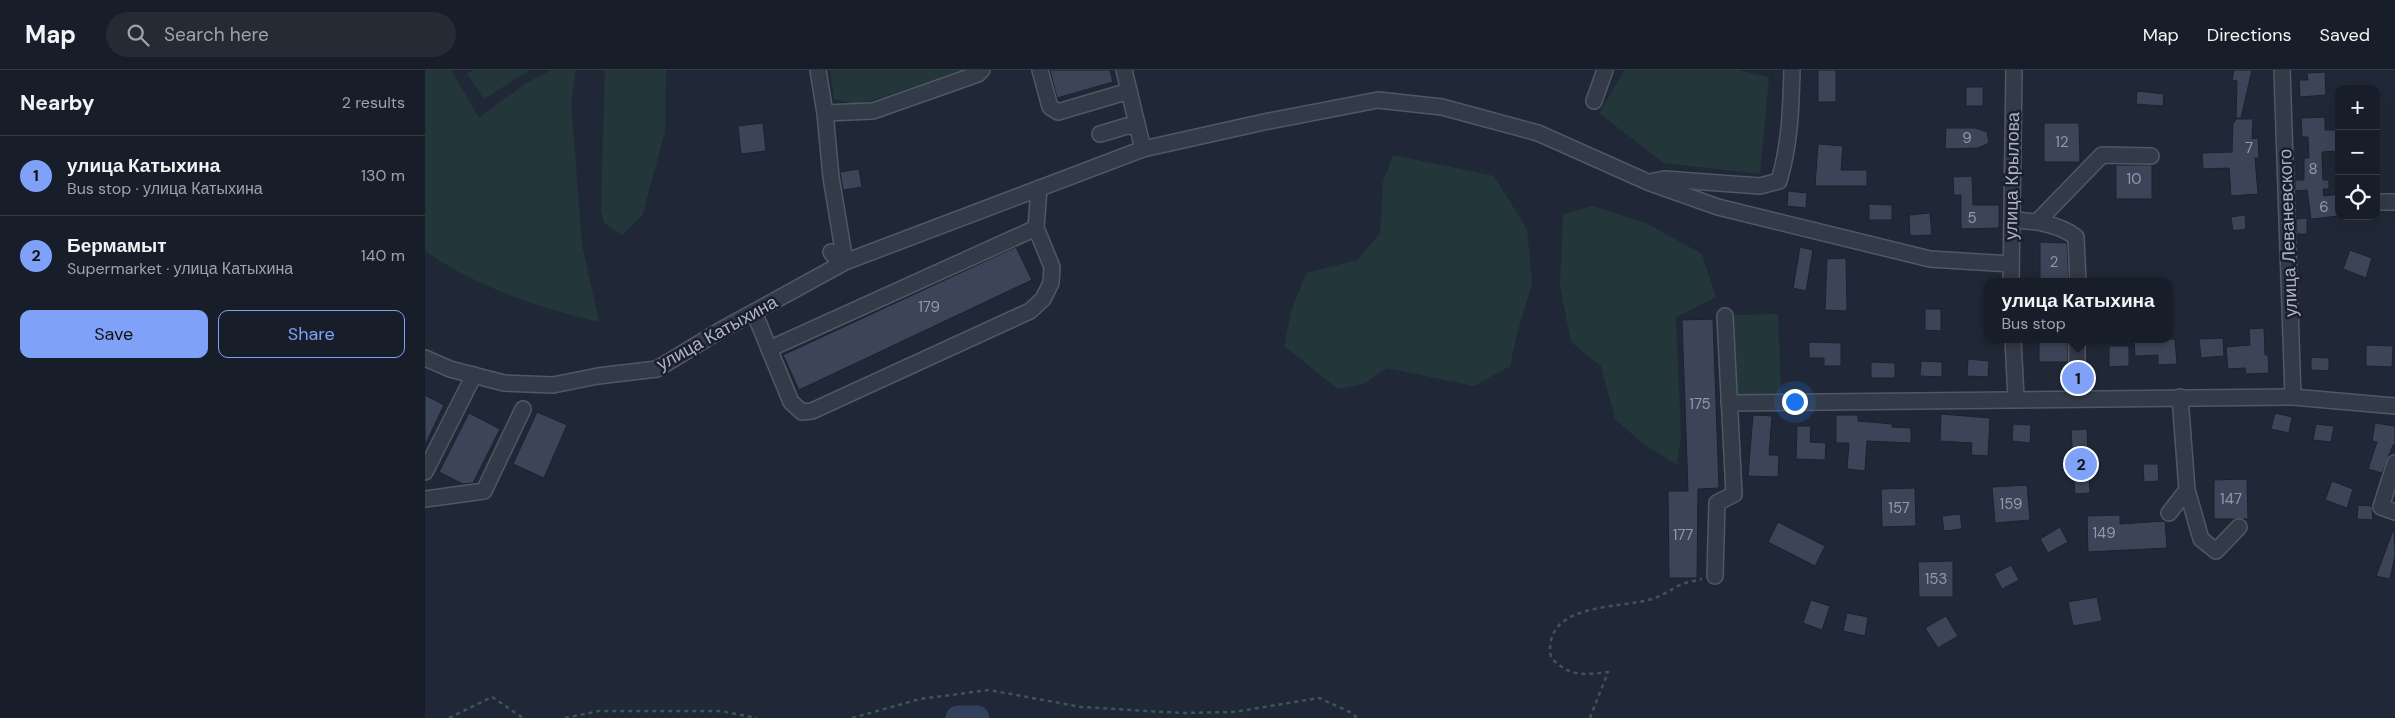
<!DOCTYPE html>
<meta charset="utf-8">
<style>
body{margin:0;font-family:"DM Sans",sans-serif;background:#252b35;color:#f1f3f6}
.controls{position:absolute;right:15px;top:15px;display:grid;overflow:hidden;border-radius:10px;box-shadow:0 5px 20px #0002}
.controls button{width:45px;height:45px;display:grid;place-items:center;padding:0;border:0;border-bottom:1px solid #363c46;background:#181e29;color:#f1f3f6;font:25px sans-serif}
.you{position:absolute;left:1369px;top:331px;width:18px;height:18px;margin:-12px;border:4px solid #fff;border-radius:50%;background:#1a73e8;box-shadow:0 0 0 8px #1a73e833}
.badge{display:grid;place-items:center;width:32px;height:32px;border-radius:50%;background:#7fa2f8;color:#111;font-size:16px;font-weight:700}
.pin{position:absolute;translate:-50% -50%;border:2px solid #fff;box-shadow:0 1px 5px #0006}
.popup{position:absolute;left:1559px;top:208px;width:188px;height:65px;box-sizing:border-box;display:grid;place-content:center;border-radius:10px;background:#181e29;filter:drop-shadow(0 1px 4px #0005);font-size:16px;white-space:nowrap;color:#9fa2a8}
.popup b{font-size:19px;color:#f1f3f6}
.popup::after{content:'';position:absolute;left:50%;top:100%;margin-left:-10px;border:10px solid transparent;border-top-color:#181e29}
.list{margin:0;padding:0;list-style:none}
h2{display:flex;justify-content:space-between;align-items:center;height:65px;margin:0;padding:0 20px;font-size:21px}
h2 small{font-size:16px;font-weight:400;color:#9fa2a8}
.list li{display:grid;grid-template-columns:32px 1fr auto;gap:15px;align-items:center;box-sizing:border-box;height:80px;padding:0 20px;border-top:1px solid #363c46}
.list b{display:block;font-size:19px;white-space:nowrap}
.list p{margin:0;font-size:16px;white-space:nowrap;color:#9fa2a8}
.list em{font-size:16px;font-style:normal;color:#9fa2a8}
.actions{display:flex;gap:10px;padding:15px 20px}
.actions a{flex:1;padding:11px 0;border:1px solid #7fa2f8;border-radius:10px;text-align:center;font-size:18px;color:#7fa2f8}
.actions .main{background:#7fa2f8;color:#111}
.icon{flex:none;width:28px;height:28px;fill:none;stroke:currentColor;stroke-width:2;stroke-linecap:round;stroke-linejoin:round}
.map{position:relative;flex:none;width:1970px;height:648px;overflow:hidden}
header{display:flex;align-items:center;gap:30px;box-sizing:border-box;height:70px;padding:0 25px;background:#181e29;border-bottom:1px solid #363c46}
header strong{font-size:24px}
nav{display:flex;gap:28px;margin-inline-start:auto;font-size:18px}
.search{width:350px;height:45px;background:#252b35;display:flex;align-items:center;gap:12px;box-sizing:border-box;padding:0 18px;border-radius:28px;color:#9fa2a8;font-size:19px}
main{display:flex}
aside{flex:1;background:#181e29}
.map>svg:first-child{display:block}
</style>
<header>
<strong>Map</strong>
<div class="search"><svg class="icon" aria-label="search" viewBox="0 0 24 24"><circle cx="10" cy="10" r="6"/><path d="M15 15l6 6"/></svg>Search here</div>
<nav><a>Map</a><a>Directions</a><a>Saved</a></nav>
</header>
<main>
<aside>
<h2>Nearby<small>2 results</small></h2>
<ul class="list">
<li><span class="badge">1</span><div><b>улица Катыхина</b><p>Bus stop · улица Катыхина</p></div><em>130 m</em></li>
<li><span class="badge">2</span><div><b>Бермамыт</b><p>Supermarket · улица Катыхина</p></div><em>140 m</em></li>
</ul>
<div class="actions"><a class="main">Save</a><a>Share</a></div>
</aside>
<div class="map">
<svg width="1970" height="648" viewBox="0 0 1970 648">
<rect width="100%" height="100%" fill="#202837"/>
<g fill="#23363a">
<path d="M0 0H26L54 48 100 14 126 0H151L146 32 157 175 174 252C114 238 51 217 0 181Z"/>
<path d="M47 0H105L59 29 42 4Z"/>
<path d="M180 0H241L240 62 217 146 197 165 179 153 176 139Z"/>
<path d="M405 0H539L433 35 409 29Z"/>
<path d="M1200 0H1313L1344 7 1335 104 1239 93 1174 43Z"/>
<path d="M968 85 1069 106 1102 159 1107 213 1092 264 1085 296 1049 316 962 298 938 314 913 319 859 276 866 242 881 203 932 190 955 163 958 112Z"/>
<path d="M1168 136 1221 153 1277 184 1291 227 1251 247 1256 367 1252 395 1217 373 1190 349 1176 296 1146 272 1135 216 1138 144Z"/>
<path d="M1353 244 1356 323 1312 324 1309 245Z"/>
</g>
<g fill="none" stroke-linecap="round" stroke-linejoin="round">
<path stroke="#323f5d" stroke-width="25" d="M533 648H552"/>
</g>
<g fill="#3c4558" stroke="#1b212e">
<path d="M625 0H685L688 12 632 28Z"/>
<rect x="1393" y="0" width="18" height="32"/>
<path d="M1809 0H1827L1816 48H1811L1812 11 1807 10Z"/>
<path d="M1900 2 1901 25 1875 27 1874 10H1883L1882 3Z"/>
<rect x="1541" y="17" width="17" height="19"/>
<path d="M1712 21 1739 24 1738 36 1711 34Z"/>
<path d="M1900 47V60H1912V81L1897 82 1898 110H1904V119H1898L1899 126 1914 124V146L1886 149 1882 120 1870 121V110H1879V88H1884L1883 67H1877L1876 48Z"/>
<path d="M1810 49H1828L1827 69 1833 68 1834 88H1830L1833 124 1806 126 1804 98 1778 99 1777 83 1807 82 1808 52H1810Z"/>
<path d="M338 53 341 81 316 84 313 56Z"/>
<path d="M1619 53H1654L1655 92H1619Z"/>
<path d="M1521 58H1550L1562 62 1564 73 1553 78 1520 79Z"/>
<path d="M1393 74 1418 76 1416 100H1442V116H1390Z"/>
<rect x="1691" y="95" width="36" height="34"/>
<path d="M434 99 437 117 418 120 415 102Z"/>
<path d="M1547 106 1548 135H1574V158L1536 159V125H1529L1528 107Z"/>
<path d="M1363 121 1382 123 1381 138 1362 136Z"/>
<path d="M1444 134 1467 135V150H1444Z"/>
<path d="M1505 143 1507 165 1485 166 1484 145Z"/>
<path d="M1820 145 1821 159 1808 161 1806 147Z"/>
<path d="M1882 148V164H1872L1871 149Z"/>
<path d="M1615 172 1642 173 1644 212H1615Z"/>
<path d="M591 177 607 210 374 320 358 285Z"/>
<path d="M1375 177 1388 180 1381 221 1368 218Z"/>
<path d="M1925 180 1947 188 1941 208 1918 199Z"/>
<path d="M1421 188 1422 241 1400 240 1402 189Z"/>
<path d="M1500 239H1516V261L1500 260Z"/>
<path d="M1288 249 1294 418 1273 419 1272 508H1244L1243 421H1263L1257 250Z"/>
<path d="M1839 258 1840 285H1843L1844 303 1821 304 1820 298 1803 299 1801 277 1825 275 1824 259Z"/>
<path d="M1798 268 1799 286 1776 288 1774 269Z"/>
<rect x="1614" y="269" width="29" height="23"/>
<path d="M1709 269H1750L1752 294 1733 295V285L1710 286Z"/>
<path d="M1384 272 1416 273V296H1399V288H1384Z"/>
<path d="M1941 275 1968 276 1967 297 1941 296Z"/>
<path d="M1684 276H1704V296L1684 297Z"/>
<path d="M1886 287 1904 288V301L1886 300Z"/>
<path d="M1543 289 1564 291 1563 307 1542 306Z"/>
<path d="M1496 291 1517 292V307L1495 306Z"/>
<path d="M1446 292 1470 293V308H1446Z"/>
<path d="M0 325 19 335 0 375Z"/>
<path d="M112 342 142 355 119 408 88 394Z"/>
<path d="M44 343 75 359 48 413 38 414 14 402Z"/>
<path d="M1850 343 1867 347 1864 363 1846 359Z"/>
<path d="M1516 344 1565 348 1563 386 1546 385 1547 373 1515 371Z"/>
<path d="M1328 345 1347 346 1344 385H1354L1353 407 1323 406Z"/>
<path d="M1411 345H1433V351L1467 354V357L1486 358V373L1442 371 1440 401 1422 399 1424 373H1411Z"/>
<path d="M1950 353 1970 356V375H1968L1957 403 1943 399 1952 372 1947 371Z"/>
<path d="M1588 354 1606 355 1605 373 1587 371Z"/>
<path d="M1891 354 1909 356 1906 372 1888 370Z"/>
<path d="M1372 356H1386L1385 372 1401 373 1400 390 1371 389Z"/>
<path d="M1662 359 1665 423 1650 424 1646 360Z"/>
<path d="M1718 394H1733L1734 411 1719 412Z"/>
<path d="M1822 409 1823 449H1789V410Z"/>
<path d="M1907 411 1928 419 1922 438 1900 430Z"/>
<path d="M1602 415 1605 450 1570 453 1567 417Z"/>
<path d="M1490 418 1491 456 1457 457 1456 419Z"/>
<path d="M1933 435 1947 436 1948 450 1932 449Z"/>
<path d="M1535 444 1537 459 1519 461 1517 446Z"/>
<path d="M1695 445V454L1740 451 1742 478 1663 482 1662 446Z"/>
<path d="M1353 452 1400 476 1390 496 1343 472Z"/>
<path d="M1635 457 1643 472 1623 483 1615 469Z"/>
<path d="M1969 458 1970 486 1965 509 1951 506Z"/>
<path d="M1528 491V527H1494L1493 492Z"/>
<path d="M1586 495 1594 510 1577 519 1569 504Z"/>
<path d="M1672 527 1677 551 1648 556 1643 532Z"/>
<path d="M1386 530 1405 536 1397 560 1378 553Z"/>
<path d="M1422 543 1443 547 1440 566 1418 561Z"/>
<path d="M1521 546 1533 566 1513 578 1500 558Z"/>
</g>
<g fill="none" stroke-linecap="round" stroke-linejoin="round">
<defs>
<g id="minor">
<path d="M393 0 400 43 406 107 420 192"/>
<path d="M615 0 625 37 633 42 704 21"/>
<path d="M699 0 718 79"/>
<path d="M1857 0 1868 327"/>
<path d="M1169 31 1180 0"/>
<path d="M400 43 448 41 553 4 557 0"/>
<path d="M675 64 702 56 713 57"/>
<path d="M1229 111 1239 109 1335 116 1354 111C1365 74 1366 38 1367 0"/>
<path d="M1951 132H1970"/>
<path d="M1587 150C1609 151 1632 153 1651 167L1653 212"/>
<path d="M1613 151 1677 85 1726 86"/>
<path d="M406 182 415 194"/>
<path d="M1586 212 1589 0"/>
<path d="M329 242 366 332 377 342 387 341 605 241 618 229 626 213 627 197 611 158 614 118"/>
<path d="M1588 269 1591 328"/>
<path d="M344 279 611 158"/>
<path d="M0 288 25 299 79 313 128 315 173 306 232 299 296 260 420 192 718 79 839 52 953 30 1017 37 1113 63 1225 113 1293 137 1505 189 1586 194"/>
<path d="M1652 292V269"/>
<path d="M1304 333 1868 327 1970 336"/>
<path d="M1970 393 1956 437 1970 442"/>
<path d="M0 402 49 305"/>
<path d="M1762 420 1776 469 1791 481 1814 457"/>
<path d="M0 429 59 421 98 339"/>
<path d="M1744 443 1762 420 1755 327"/>
<path d="M1290 506 1292 433 1309 424 1300 246"/>
</g>
</defs>
<use href="#minor" stroke="#515766" stroke-width="18"/>
<g stroke="#415358" stroke-width="2.5" stroke-dasharray="4 4" stroke-linecap="butt">
<path d="M24 648 67 627 98 648"/>
<path d="M140 648 174 641H296L332 648"/>
<path d="M427 648 495 629 564 620 656 637 757 643 809 642 894 628 927 643 932 648"/>
<path d="M1165 648 1183 602C1156 605 1146 607 1126 588 1116 532 1194 539 1227 529 1237 526 1245 520 1255 515 1261 512 1270 511 1277 509"/>
</g>
<use href="#minor" stroke="#333a48" stroke-width="15"/>
</g>
<g text-anchor="middle" dominant-baseline="central" stroke-width="5" stroke-linejoin="round" paint-order="stroke">
<g font-size="15" fill="#9298aa">
<text x="1542" y="68">9</text>
<text x="1637" y="72">12</text>
<text x="1824" y="78">7</text>
<text x="1888" y="99">8</text>
<text x="1709" y="109">10</text>
<text x="1899" y="137">6</text>
<text x="1547" y="148">5</text>
<text x="1629" y="192">2</text>
<text x="504" y="237">179</text>
<text x="1275" y="334">175</text>
<text x="1806" y="429">147</text>
<text x="1586" y="434">159</text>
<text x="1474" y="438">157</text>
<text x="1679" y="463">149</text>
<text x="1258" y="465">177</text>
<text x="1511" y="509">153</text>
</g>
<g font-size="18" fill="#aeb4c5" stroke="#191f2c">
<text transform="translate(1587 106) rotate(-89)">улица Крылова</text>
<text transform="translate(1863 163) rotate(-92)">улица Леваневского</text>
<text transform="translate(292 263) rotate(-29)">улица Катыхина</text>
</g>
</g>
</svg>
<div class="controls">
<button>+</button>
<button>−</button>
<button><svg class="icon" aria-label="locate" viewBox="0 0 24 24"><circle cx="12" cy="12" r="6"/><path d="M12 2v4M12 18v4M2 12h4M18 12h4"/></svg></button>
</div>
<div class="you"></div>
<div class="pin badge" style="left:1653px;top:308px">1</div>
<div class="popup"><b>улица Катыхина</b>Bus stop</div>
<div class="pin badge" style="left:1656px;top:394px">2</div>
</div>
</main>
